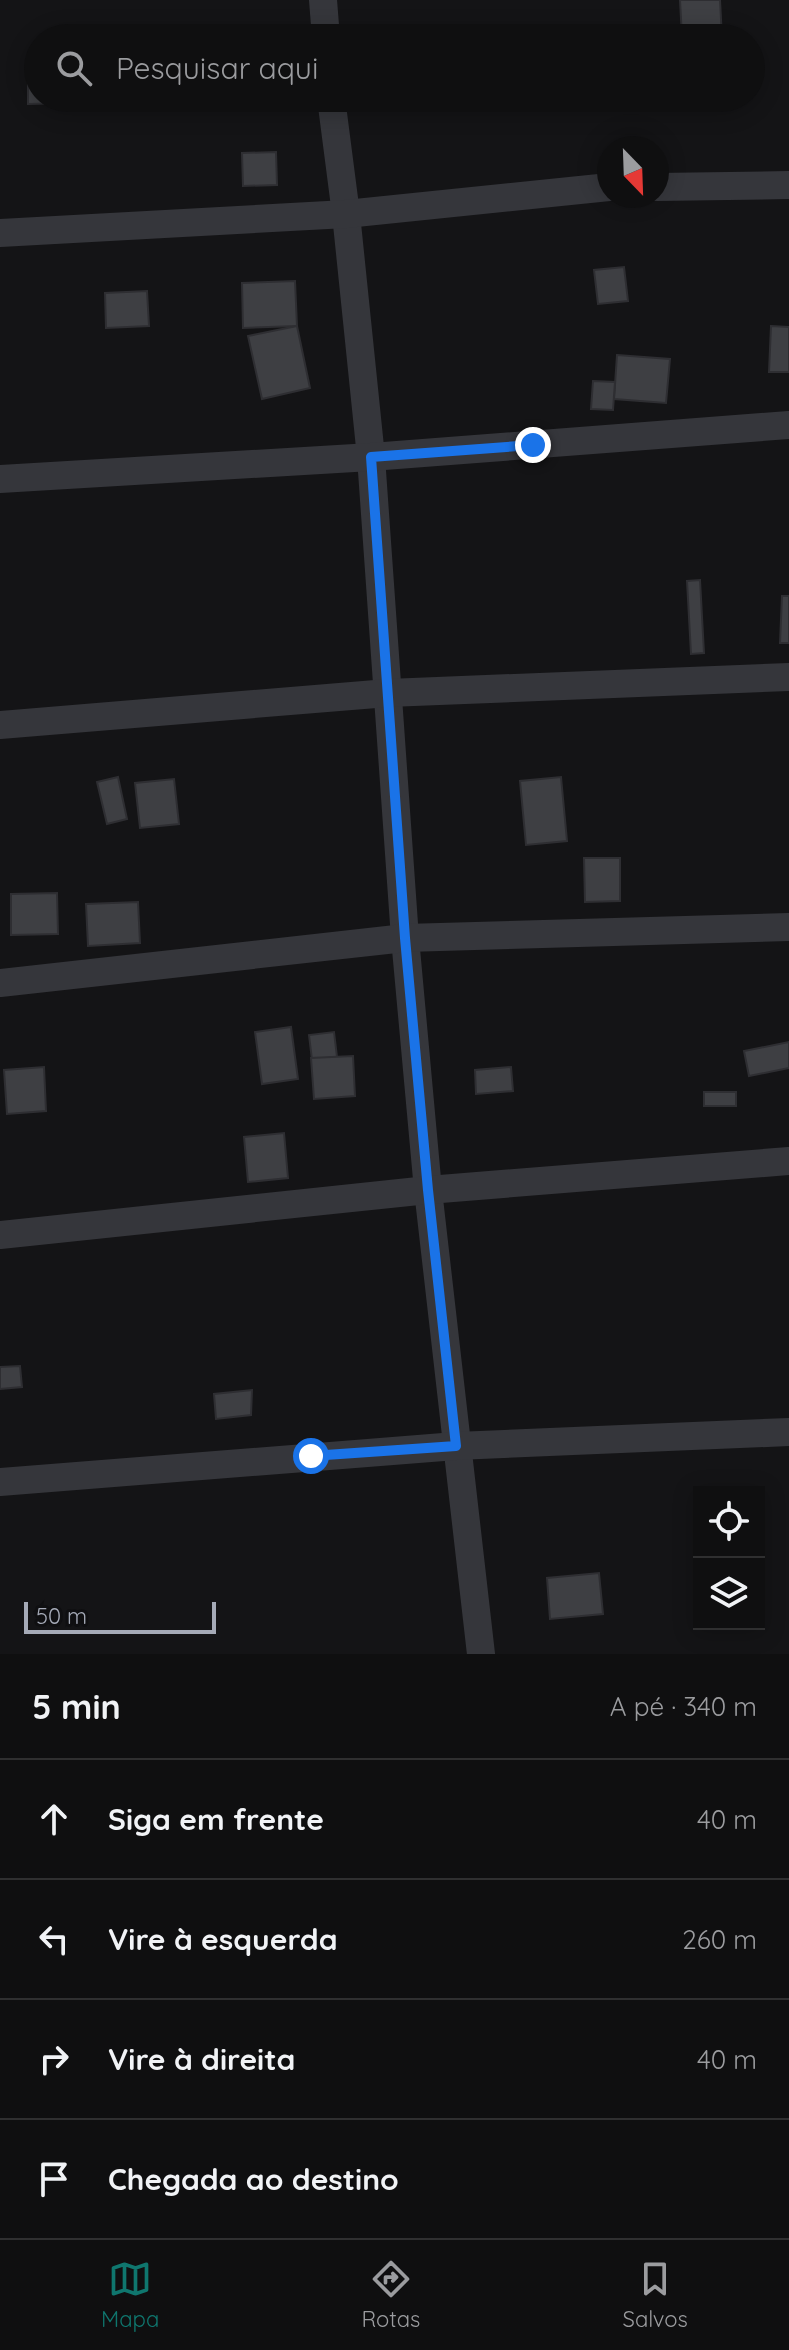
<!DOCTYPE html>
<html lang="pt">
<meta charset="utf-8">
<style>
body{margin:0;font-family:Quicksand,sans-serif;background:#1d1d1e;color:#f1f3f6}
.controls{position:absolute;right:24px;bottom:24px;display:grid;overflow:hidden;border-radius:0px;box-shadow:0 4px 20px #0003}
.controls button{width:72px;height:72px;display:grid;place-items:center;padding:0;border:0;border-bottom:2px solid #2f2f30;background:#0f0f10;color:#f1f3f6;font:40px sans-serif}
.compass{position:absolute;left:597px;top:136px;width:72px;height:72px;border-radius:50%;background:#0f0f10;box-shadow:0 4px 20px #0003;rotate:157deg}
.scale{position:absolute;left:24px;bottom:20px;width:192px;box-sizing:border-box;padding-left:8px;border:4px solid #a5aab7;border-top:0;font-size:22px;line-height:28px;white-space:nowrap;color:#a5aab7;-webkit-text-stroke:6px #0f0f11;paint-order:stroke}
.stop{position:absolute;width:24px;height:24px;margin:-18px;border:6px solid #1a73e8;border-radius:50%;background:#fff}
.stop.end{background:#1a73e8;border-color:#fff;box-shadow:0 2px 8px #0008}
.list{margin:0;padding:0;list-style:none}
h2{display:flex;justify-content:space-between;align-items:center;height:104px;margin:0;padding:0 32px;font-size:34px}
h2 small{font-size:26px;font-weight:400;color:#9b9c9f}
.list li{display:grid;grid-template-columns:52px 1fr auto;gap:24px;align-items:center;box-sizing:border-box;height:120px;padding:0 32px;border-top:2px solid #2f2f30}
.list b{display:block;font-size:30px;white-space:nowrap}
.list em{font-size:26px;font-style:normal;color:#9b9c9f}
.icon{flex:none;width:44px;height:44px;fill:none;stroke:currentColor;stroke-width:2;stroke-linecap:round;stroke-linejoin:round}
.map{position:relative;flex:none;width:789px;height:1654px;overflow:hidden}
.search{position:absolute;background:#0f0f10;box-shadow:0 4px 20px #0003;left:24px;right:24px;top:24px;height:88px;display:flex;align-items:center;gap:20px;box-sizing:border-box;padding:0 28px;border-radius:44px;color:#9b9c9f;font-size:30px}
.sheet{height:584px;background:#0f0f10}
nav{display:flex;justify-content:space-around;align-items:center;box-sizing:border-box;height:112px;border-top:2px solid #2f2f30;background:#0f0f10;font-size:22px;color:#9b9c9f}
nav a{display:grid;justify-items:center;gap:4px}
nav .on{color:#0f766e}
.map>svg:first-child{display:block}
</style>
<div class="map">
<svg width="789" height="1654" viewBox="0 0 789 1654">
<rect width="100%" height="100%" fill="#141416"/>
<g fill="#3e3f43" stroke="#2e2e32" stroke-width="2">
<path d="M680 0H720L722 38H682Z"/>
<path d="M28 74H38V98H67V103L28 104Z"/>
<path d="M276 152 277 185 243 186 242 153Z"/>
<path d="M624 267 628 301 598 304 594 270Z"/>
<path d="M295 281 297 326 243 328 242 283Z"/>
<path d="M147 291 149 326 106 328 105 293Z"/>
<path d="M297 326 310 388 262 399 248 336Z"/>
<path d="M771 326 789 327V372H769Z"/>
<path d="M617 355 670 359 666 403 614 399Z"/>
<path d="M593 381 615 382 613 410 591 409Z"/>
<path d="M700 580 704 653 691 654 687 581Z"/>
<path d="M782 596H789V643H780Z"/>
<path d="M118 777 127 819 107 824 97 782Z"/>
<path d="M561 777 567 841 526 845 520 781Z"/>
<path d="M174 779 179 824 140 828 135 783Z"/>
<path d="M584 858H620V901L585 902Z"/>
<path d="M57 893 58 934 11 935V894Z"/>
<path d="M138 902 140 943 88 946 86 904Z"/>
<path d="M291 1027 298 1079 262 1084 255 1032Z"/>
<path d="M334 1032 337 1057 312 1060 309 1035Z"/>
<path d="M789 1042V1068L749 1076 744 1051Z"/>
<path d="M353 1056 355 1096 314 1099 311 1058Z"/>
<path d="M44 1067 46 1111 7 1114 4 1070Z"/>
<path d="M511 1067 513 1091 476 1094 475 1070Z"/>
<rect x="704" y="1092" width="32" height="14"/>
<path d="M284 1133 288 1178 248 1182 244 1137Z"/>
<path d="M20 1366 22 1387 0 1389V1367Z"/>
<path d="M252 1390 251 1415 216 1419 214 1394Z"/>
<path d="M599 1573 603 1614 550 1619 547 1578Z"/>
</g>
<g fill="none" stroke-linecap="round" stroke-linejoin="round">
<g stroke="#35363b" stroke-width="28">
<path d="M323 0 326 38"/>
<path d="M331 98 346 214 371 457 405 938 428 1190 481 1654"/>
<path d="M657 187 789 185"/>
<path d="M0 233 346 214 609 187"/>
<path d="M0 479 371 457 789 425"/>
<path d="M0 725 388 693 789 677"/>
<path d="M0 983 405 938 789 927"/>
<path d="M0 1235 428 1190 789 1161"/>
<path d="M0 1482 456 1446 789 1432"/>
</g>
</g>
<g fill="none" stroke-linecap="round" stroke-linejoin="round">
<path stroke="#1a73e8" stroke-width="10" d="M311 1456 456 1446 428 1190 405 938 371 457 533 445"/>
</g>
</svg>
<div class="controls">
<button><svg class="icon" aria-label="locate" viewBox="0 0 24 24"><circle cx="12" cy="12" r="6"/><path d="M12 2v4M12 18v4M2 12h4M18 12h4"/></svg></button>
<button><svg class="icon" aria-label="layers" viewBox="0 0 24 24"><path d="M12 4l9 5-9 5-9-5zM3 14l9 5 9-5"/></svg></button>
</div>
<svg class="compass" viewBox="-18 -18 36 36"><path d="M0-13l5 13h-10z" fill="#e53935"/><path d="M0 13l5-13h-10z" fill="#9b9c9f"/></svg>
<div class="scale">50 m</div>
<div class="stop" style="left:311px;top:1456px"></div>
<div class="stop end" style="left:533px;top:445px"></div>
<div class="search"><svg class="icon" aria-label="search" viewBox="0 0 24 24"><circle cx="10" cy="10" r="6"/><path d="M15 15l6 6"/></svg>Pesquisar aqui</div>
</div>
<section class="sheet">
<h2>5 min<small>A pé · 340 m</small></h2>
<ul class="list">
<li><svg class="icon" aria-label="ahead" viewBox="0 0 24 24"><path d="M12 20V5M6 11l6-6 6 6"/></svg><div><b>Siga em frente</b></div><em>40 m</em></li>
<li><svg class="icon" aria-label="left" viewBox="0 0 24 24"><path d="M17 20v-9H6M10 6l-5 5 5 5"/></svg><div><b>Vire à esquerda</b></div><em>260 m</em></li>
<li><svg class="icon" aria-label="right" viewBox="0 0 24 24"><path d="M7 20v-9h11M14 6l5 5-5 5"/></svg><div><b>Vire à direita</b></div><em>40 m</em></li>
<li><svg class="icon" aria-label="arrive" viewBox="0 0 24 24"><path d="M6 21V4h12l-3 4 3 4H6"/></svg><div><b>Chegada ao destino</b></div></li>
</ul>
</section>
<nav>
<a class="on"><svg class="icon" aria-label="map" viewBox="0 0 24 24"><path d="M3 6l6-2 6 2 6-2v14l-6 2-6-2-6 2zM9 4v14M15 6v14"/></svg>Mapa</a>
<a><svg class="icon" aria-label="directions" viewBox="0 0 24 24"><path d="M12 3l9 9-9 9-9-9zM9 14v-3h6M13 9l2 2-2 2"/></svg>Rotas</a>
<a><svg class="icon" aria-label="saved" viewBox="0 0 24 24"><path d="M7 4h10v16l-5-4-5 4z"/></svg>Salvos</a>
</nav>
